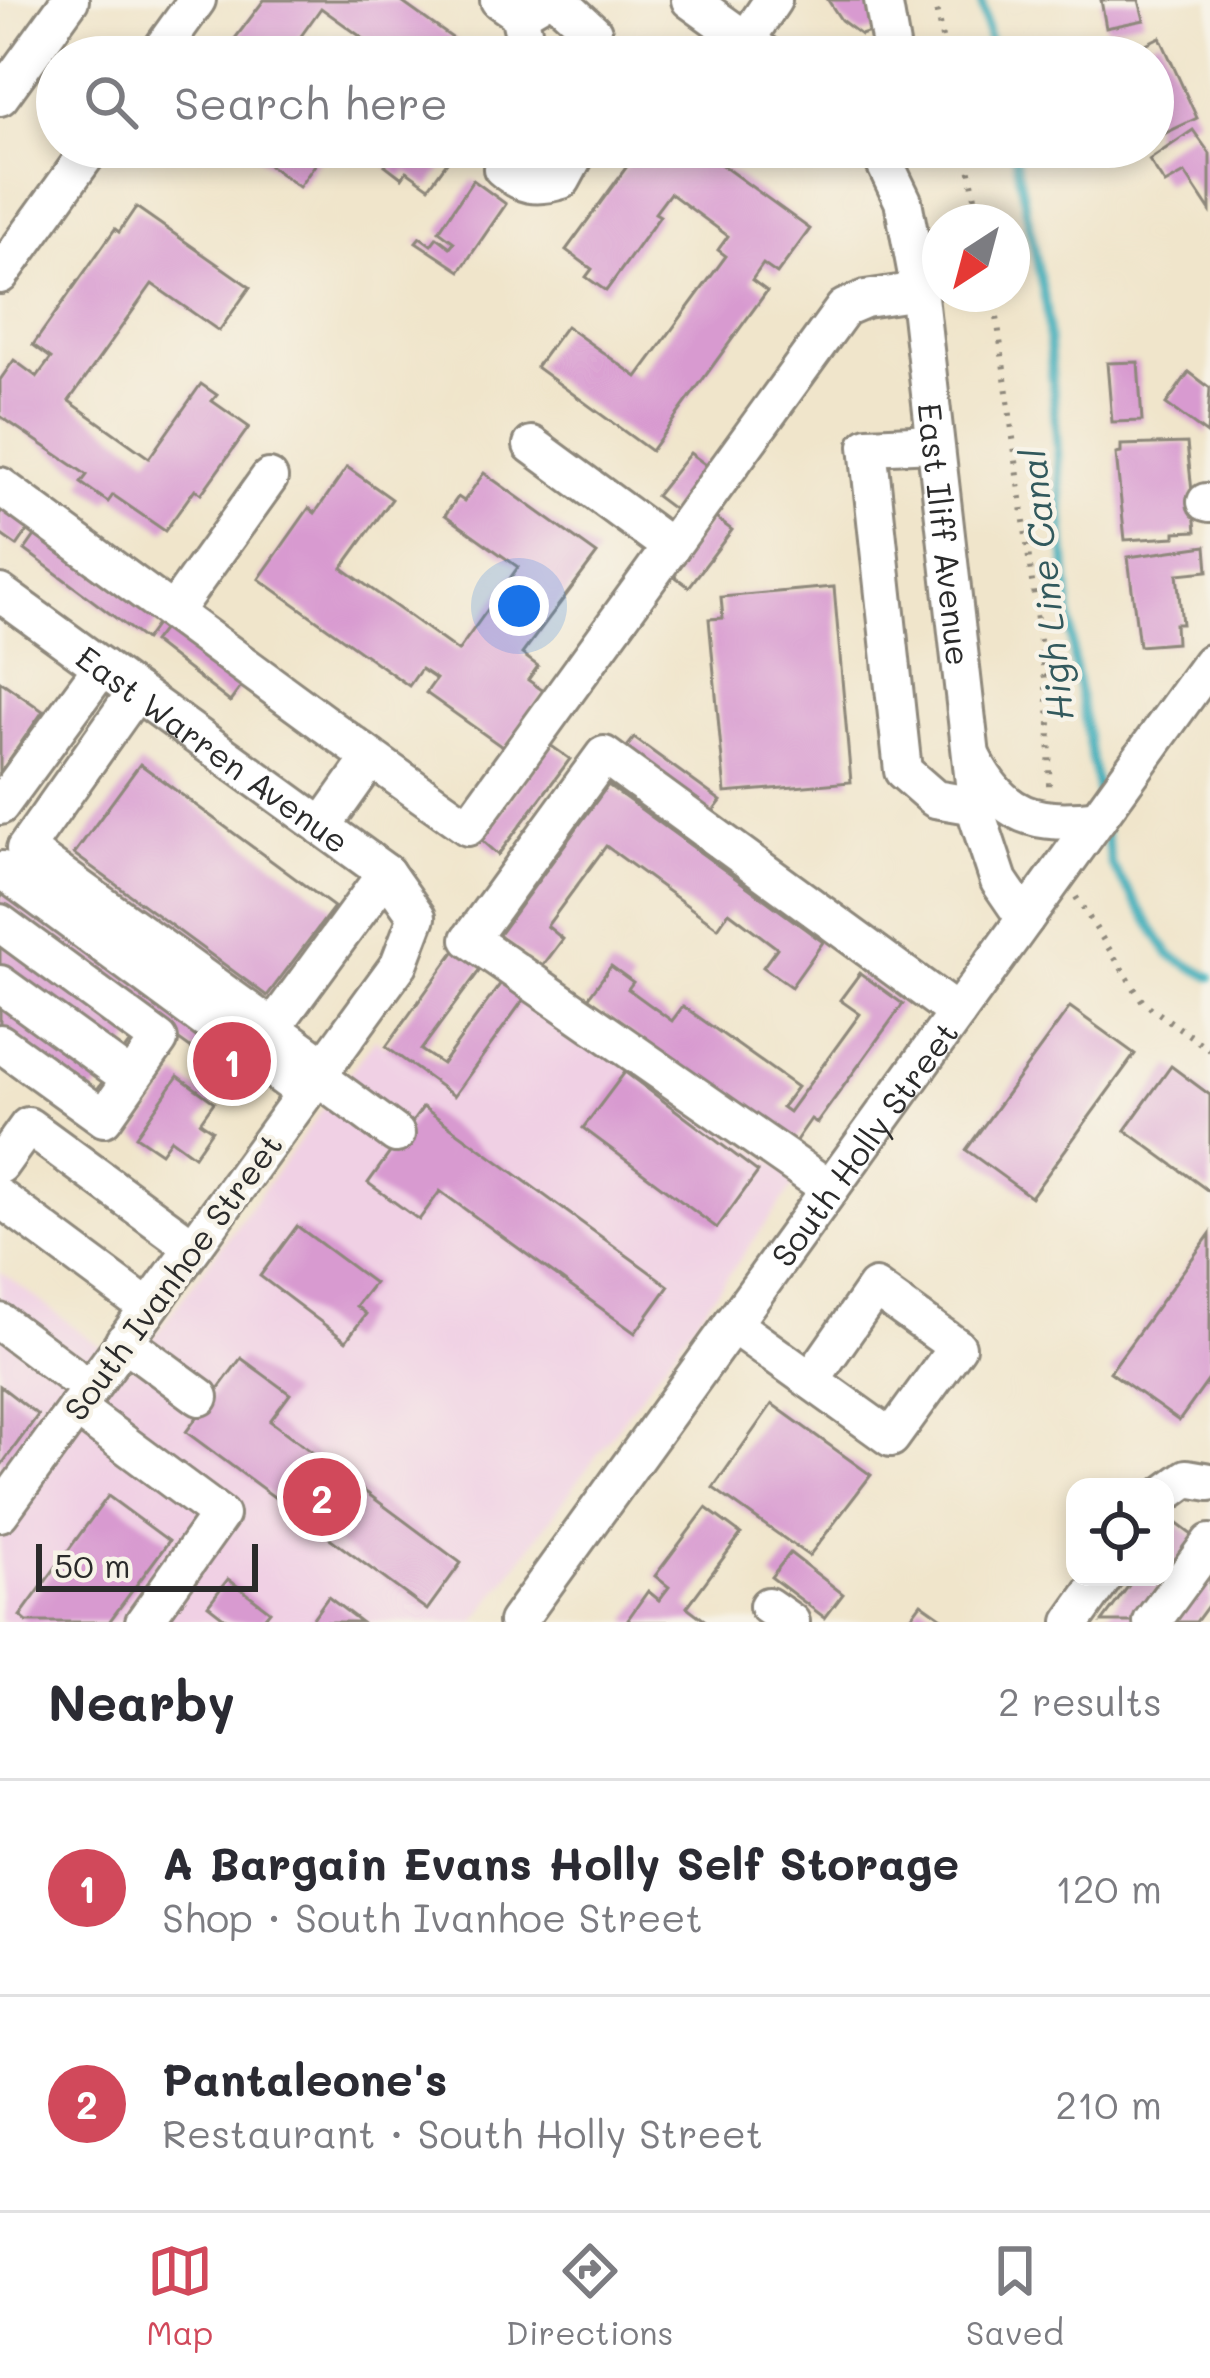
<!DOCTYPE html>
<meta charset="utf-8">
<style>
body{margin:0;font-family:Mali,sans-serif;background:#f2f2f3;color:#2b2b33}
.controls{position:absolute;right:36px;bottom:36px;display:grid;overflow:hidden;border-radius:24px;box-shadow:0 6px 18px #0003}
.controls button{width:108px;height:108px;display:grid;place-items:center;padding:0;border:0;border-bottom:3px solid #e1e1e2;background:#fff;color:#2b2b33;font:60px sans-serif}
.compass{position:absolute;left:922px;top:204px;width:108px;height:108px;border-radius:50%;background:#fff;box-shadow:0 6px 18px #0003;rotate:216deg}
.scale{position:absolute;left:36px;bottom:30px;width:222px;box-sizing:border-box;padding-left:12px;border:6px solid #2b2b2b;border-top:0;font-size:33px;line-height:42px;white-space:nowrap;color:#2b2b2b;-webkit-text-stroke:9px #f7f3e8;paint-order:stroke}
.you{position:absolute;left:519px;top:606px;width:42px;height:42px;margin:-30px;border:9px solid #fff;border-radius:50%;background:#1a73e8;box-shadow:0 0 0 18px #1a73e833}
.badge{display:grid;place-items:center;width:78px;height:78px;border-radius:50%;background:#d1495b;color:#fff;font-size:39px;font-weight:700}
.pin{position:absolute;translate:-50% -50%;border:6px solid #fff;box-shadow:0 3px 12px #0006}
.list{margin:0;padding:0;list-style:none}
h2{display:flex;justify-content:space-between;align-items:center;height:156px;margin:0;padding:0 48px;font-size:51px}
h2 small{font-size:39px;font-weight:400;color:#7c7c81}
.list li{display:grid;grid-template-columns:78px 1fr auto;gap:36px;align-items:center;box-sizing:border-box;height:216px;padding:0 48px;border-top:3px solid #e1e1e2}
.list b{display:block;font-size:45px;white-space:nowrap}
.list p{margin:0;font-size:39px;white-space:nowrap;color:#7c7c81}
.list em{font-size:39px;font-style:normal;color:#7c7c81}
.icon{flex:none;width:66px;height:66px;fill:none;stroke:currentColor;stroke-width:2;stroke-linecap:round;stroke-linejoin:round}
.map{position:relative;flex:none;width:1210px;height:1622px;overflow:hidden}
.search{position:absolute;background:#fff;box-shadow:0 6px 18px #0003;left:36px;right:36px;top:36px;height:132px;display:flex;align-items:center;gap:30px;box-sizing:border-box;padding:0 42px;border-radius:66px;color:#7c7c81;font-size:45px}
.sheet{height:588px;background:#fff}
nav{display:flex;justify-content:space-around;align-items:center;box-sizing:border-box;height:168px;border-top:3px solid #e1e1e2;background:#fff;font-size:33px;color:#7c7c81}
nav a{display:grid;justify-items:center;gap:6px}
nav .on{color:#d1495b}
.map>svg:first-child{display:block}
</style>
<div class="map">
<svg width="1210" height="1622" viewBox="0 0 1210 1622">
<rect width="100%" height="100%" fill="#f7f3e8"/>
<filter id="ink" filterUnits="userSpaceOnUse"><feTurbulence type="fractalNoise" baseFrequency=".00833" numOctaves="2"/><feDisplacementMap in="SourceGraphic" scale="24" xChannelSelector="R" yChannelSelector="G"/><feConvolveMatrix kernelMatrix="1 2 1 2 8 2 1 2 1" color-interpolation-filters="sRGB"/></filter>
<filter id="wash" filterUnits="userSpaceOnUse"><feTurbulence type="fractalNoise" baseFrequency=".004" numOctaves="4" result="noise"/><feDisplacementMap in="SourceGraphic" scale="48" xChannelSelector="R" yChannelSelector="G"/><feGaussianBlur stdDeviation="2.7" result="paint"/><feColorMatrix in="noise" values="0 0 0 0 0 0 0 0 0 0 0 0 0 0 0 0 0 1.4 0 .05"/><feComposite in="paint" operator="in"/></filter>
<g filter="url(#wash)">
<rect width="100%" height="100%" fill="#f0e5cb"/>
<path fill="#f0d0e4" d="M529 992 798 1180 475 1622H0V1271L130 1369 375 1039 454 1095Z"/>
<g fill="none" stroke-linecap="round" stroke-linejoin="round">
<g stroke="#3faeba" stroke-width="9">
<path d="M981 0 993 57"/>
<path d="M1013 147 1047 310 1073 657 1099 798"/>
<path d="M1104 826 1111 864 1170 955 1210 977"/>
</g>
</g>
<g id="blocks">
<g fill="#d89ad0">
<path d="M264 0H399L479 57H389L321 8 286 57H221Z"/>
<path d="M828 0H878L887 26 861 35 841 20Z"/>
<path d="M1101 0H1139L1144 20 1106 28Z"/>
<path d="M1160 37 1197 118 1153 139V57H1119Z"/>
<path d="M1193 130 1210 154V211L1185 173 1165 184 1149 160Z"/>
<path d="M244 147H328L299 187Z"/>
<path d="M398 147H458L429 187 407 171 402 178 385 165Z"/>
<path d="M641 147H697L810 229 777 274 763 264 752 280 767 291 651 451 536 367 566 326 637 377 726 256 718 250 728 236 670 193 655 213 660 216 606 291 586 277 592 269 566 250Z"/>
<path d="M473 180 506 204 460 271 416 242 420 237 431 245 437 237 450 247 454 242 439 231Z"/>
<path d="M136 207 250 287 219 331 152 284 69 401 149 458 201 384 217 395 212 401 249 427 201 494 195 489 165 531 113 495 108 502 81 483 87 475 0 416V380L14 360 37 377 51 358 33 345 115 229 119 232Z"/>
<path d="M1138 362 1142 421 1112 422 1107 363Z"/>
<path d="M1189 372 1210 388 1207 434 1166 404Z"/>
<path d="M1187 443 1196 531 1175 532V537L1125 540 1116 454 1121 453V445Z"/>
<path d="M690 453 709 467 676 511 656 496Z"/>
<path d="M347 467 392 499 342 568 458 651 518 567 445 515 458 497 464 501 484 473 597 554 522 654 538 666 528 680 545 692 505 749 426 693 436 679 421 669 409 686 259 579 309 508 315 513Z"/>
<path d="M0 501 32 524 17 546 0 534Z"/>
<path d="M713 516 732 530 689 587 670 573Z"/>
<path d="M39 530 160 619 145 640 25 550Z"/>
<path d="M1206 546 1208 571 1177 574 1182 624H1175L1176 643 1139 646 1128 557Z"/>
<path d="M834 587 851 782 725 793 709 619 723 618 721 597Z"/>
<path d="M166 625 243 684 230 702 153 642Z"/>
<path d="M0 681 43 711 0 773Z"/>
<path d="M634 738 721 801 709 817 623 752Z"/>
<path d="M550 745 570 759 498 855 481 840Z"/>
<path d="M140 764 334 907 267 996 74 854Z"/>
<path d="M608 785 823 942 791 987 763 967 777 948 729 912 718 928 606 846 547 926 563 939 542 967 498 936Z"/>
<path d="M8 887 261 1071 248 1090 0 910V899Z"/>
<path d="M0 941 134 1037 121 1055 0 970Z"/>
<path d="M459 945 485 963 421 1050 442 1064 506 976 529 992 454 1096 386 1047Z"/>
<path d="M611 966 633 982 628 989 672 1021 683 1006 797 1087 782 1107 789 1112 860 1014 840 1000 860 973 903 1004 817 1123 811 1119 790 1149 586 1001Z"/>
<path d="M0 993 108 1074 93 1095 0 1026Z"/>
<path d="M1070 1007 1135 1054 1031 1197 966 1150Z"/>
<path d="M1171 1066 1210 1095V1192L1125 1130Z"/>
<path d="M625 1072 758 1172 717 1228 583 1128Z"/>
<path d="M178 1076 214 1102 200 1122 212 1130 194 1156 171 1139 161 1153 136 1136Z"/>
<path d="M423 1107 669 1286 635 1333 440 1191 419 1220 368 1183Z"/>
<path d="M297 1226 374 1283 356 1306 366 1314 346 1341 260 1276Z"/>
<path d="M1210 1234V1378L1179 1421 1110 1372Z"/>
<path d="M241 1358 290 1394 270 1421 461 1563 427 1610 186 1432Z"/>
<path d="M0 1386 38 1415 0 1467Z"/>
<path d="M772 1404 871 1475 809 1556 713 1488Z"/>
<path d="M108 1496 169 1541 109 1622H27L20 1616Z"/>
<path d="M706 1508 741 1534 687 1607 707 1622H631L628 1619 648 1591 659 1600 669 1587 655 1576Z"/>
<path d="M1176 1523 1196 1538 1134 1622H1102L1135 1577H1165V1537Z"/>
<path d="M790 1553 843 1594 825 1618 771 1577Z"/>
<path d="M1210 1562V1603L1196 1622H1166Z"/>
<path d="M228 1579 270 1611 261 1622H230L208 1605Z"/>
<path d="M328 1597 361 1622H310Z"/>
<path d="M921 1603 948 1622H907Z"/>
</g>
</g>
</g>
<g filter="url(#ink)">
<use href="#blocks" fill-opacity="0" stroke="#8e887b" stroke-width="3"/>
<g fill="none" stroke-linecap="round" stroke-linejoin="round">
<defs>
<g id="minor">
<path d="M499 0 519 14 543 0"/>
<path d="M558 0 593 32 594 57"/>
<path d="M690 0 769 57"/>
<path d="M883 0 893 57"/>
<path d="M519 14 529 57"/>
<path d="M746 40 773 0"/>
<path d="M156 57 197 0"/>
<path d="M0 97 70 0"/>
<path d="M506 147 502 168C522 186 536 188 562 180L580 147"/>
<path id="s1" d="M877 147 903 201 916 270 978 818 999 881 1025 919"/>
<path d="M0 275 92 147"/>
<path d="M935 443 868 446 903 771 935 799 976 806"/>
<path d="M532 445 671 547"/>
<path d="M0 486 371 758"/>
<path d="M1206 502 1210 503"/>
<path id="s2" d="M0 593 386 873 417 917 399 964 0 1513"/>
<path d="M173 612 269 478"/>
<path d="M136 692 25 849 325 1066"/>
<path d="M973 759C1003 818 1036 826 1098 818"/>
<path d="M0 806 102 667"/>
<path d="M322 827 371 758 468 827 844 308 865 299 919 291"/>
<path d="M0 873 2 870 305 1093"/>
<path d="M0 923 159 1040 104 1118 0 1043"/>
<path d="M0 984 131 1079"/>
<path d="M273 1027 386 873"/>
<path d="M317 1076 396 1134"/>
<path d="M0 1165 28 1126 193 1247"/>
<path d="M830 1189 470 939 604 755 957 1013"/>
<path d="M0 1198 148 1308"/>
<path d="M0 1322 70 1374"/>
<path d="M732 1324 891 1438 957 1347 875 1288 811 1380"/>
<path d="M124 1341 200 1397"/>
<path d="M76 1408 220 1515 144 1622"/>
<path d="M1165 1494 1187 1478 1210 1482"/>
<path d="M768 1606 791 1622"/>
<path id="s3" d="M517 1622 1210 663"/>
<path d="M1072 1622 1104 1577"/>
<path d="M1152 1622 1210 1543"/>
</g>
</defs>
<use href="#minor" stroke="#8e887b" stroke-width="42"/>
<g stroke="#8e887b" stroke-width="6" stroke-dasharray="3 9" stroke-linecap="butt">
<path d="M934 0 946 57"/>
<path d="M965 147 980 222"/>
<path d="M994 294 1050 718 1049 786"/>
<path d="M1076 897 1143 1002 1210 1050"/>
</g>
<use href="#minor" stroke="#fff" stroke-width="36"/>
</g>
</g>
<g text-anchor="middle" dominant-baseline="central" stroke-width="9" stroke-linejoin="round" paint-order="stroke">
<g font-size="33" fill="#2b2b2b" stroke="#f7f3e8">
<text stroke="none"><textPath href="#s1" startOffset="396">East Iliff Avenue</textPath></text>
<text stroke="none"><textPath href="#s2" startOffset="264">East Warren Avenue</textPath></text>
<text stroke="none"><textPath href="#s3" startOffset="591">South Holly Street</textPath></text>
<text transform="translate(172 1276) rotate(-54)">South Ivanhoe Street</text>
</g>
<g font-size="36" font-style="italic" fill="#32595d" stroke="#f7f3e8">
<text transform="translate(1045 585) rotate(-96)">High Line Canal</text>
</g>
</g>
</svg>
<div class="controls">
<button><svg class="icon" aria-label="locate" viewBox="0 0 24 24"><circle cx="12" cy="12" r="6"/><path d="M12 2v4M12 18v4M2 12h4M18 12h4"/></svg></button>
</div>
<svg class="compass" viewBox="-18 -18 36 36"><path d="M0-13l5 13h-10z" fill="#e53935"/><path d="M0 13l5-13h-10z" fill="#7c7c81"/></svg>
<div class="scale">50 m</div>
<div class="you"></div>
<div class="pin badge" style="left:232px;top:1061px">1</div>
<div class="pin badge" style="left:322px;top:1497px">2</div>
<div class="search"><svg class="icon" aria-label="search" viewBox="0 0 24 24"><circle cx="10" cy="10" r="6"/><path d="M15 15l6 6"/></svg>Search here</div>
</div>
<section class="sheet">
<h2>Nearby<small>2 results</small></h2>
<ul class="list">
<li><span class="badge">1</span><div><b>A Bargain Evans Holly Self Storage</b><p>Shop · South Ivanhoe Street</p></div><em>120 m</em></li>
<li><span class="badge">2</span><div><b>Pantaleone's</b><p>Restaurant · South Holly Street</p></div><em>210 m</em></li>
</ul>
</section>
<nav>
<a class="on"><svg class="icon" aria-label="map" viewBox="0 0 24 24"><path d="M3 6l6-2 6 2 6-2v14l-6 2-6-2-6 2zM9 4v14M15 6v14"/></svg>Map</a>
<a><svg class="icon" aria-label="directions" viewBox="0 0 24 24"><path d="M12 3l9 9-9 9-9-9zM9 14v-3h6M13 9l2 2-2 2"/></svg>Directions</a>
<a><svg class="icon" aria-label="saved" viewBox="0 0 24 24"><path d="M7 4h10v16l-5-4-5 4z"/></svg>Saved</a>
</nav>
